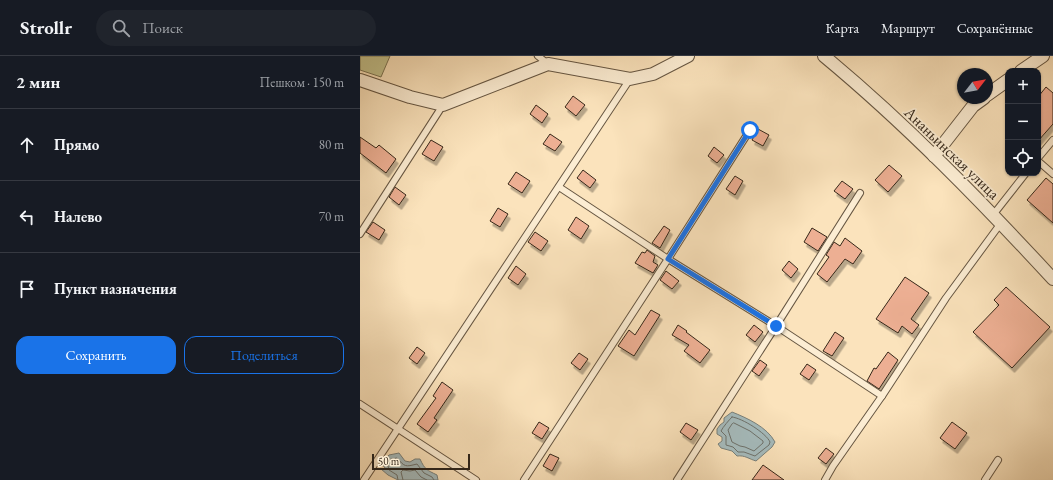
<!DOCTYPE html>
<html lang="ru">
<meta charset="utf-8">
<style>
body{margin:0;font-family:"EB Garamond",serif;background:#20242c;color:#f1f3f6}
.controls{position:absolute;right:12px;top:12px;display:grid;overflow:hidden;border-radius:8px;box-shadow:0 1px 3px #0004}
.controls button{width:36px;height:36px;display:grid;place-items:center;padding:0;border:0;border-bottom:1px solid #363941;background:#171b24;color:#f1f3f6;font:20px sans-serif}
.compass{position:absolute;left:597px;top:12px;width:36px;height:36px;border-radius:50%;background:#171b24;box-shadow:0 1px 3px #0004;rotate:59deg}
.scale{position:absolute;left:12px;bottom:10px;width:98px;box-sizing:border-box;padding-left:4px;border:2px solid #352719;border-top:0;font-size:11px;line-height:14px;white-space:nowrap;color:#352719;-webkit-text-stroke:3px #fcedd3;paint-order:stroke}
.stop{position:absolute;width:12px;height:12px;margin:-9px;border:3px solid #1a73e8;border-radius:50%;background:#fff}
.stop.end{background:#1a73e8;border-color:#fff;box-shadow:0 1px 4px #0008}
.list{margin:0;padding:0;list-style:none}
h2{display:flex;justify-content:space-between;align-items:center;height:52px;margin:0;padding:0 16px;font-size:17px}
h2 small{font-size:13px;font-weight:400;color:#9ea1a6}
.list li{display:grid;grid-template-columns:26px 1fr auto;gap:12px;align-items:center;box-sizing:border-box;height:72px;padding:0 16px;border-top:1px solid #363941}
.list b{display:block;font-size:15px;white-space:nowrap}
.list em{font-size:13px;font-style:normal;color:#9ea1a6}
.actions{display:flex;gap:8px;padding:12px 16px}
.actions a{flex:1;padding:9px 0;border:1px solid #1a73e8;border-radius:12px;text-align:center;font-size:14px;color:#1a73e8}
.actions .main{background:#1a73e8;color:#fff}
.icon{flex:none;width:22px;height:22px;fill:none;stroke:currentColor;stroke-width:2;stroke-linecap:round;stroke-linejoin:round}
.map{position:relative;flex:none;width:693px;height:424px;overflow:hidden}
header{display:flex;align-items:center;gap:24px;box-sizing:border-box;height:56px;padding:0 20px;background:#171b24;border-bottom:1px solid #363941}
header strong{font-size:19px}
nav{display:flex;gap:22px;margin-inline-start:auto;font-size:14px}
.search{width:280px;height:36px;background:#20242c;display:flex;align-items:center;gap:10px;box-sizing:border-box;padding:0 14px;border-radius:22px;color:#9ea1a6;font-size:15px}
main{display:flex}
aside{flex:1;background:#171b24}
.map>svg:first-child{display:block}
</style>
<header>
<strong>Strollr</strong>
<div class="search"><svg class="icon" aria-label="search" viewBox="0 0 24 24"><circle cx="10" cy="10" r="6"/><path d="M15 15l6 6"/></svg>Поиск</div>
<nav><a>Карта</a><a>Маршрут</a><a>Сохранённые</a></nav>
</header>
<main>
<aside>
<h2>2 мин<small>Пешком · 150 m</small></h2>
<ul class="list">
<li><svg class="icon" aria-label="ahead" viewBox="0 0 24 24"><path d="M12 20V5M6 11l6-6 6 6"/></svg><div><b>Прямо</b></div><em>80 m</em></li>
<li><svg class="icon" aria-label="left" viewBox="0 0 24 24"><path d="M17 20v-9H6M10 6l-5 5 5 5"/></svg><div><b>Налево</b></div><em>70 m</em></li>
<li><svg class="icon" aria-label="arrive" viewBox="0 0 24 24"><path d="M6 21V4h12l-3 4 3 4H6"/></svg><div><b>Пункт назначения</b></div></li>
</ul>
<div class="actions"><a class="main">Сохранить</a><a>Поделиться</a></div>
</aside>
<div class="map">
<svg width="693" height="424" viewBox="0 0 693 424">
<defs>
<filter id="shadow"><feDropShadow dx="2.5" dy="4.5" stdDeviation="0" flood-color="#0004"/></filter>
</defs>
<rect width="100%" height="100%" fill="#fbe3bc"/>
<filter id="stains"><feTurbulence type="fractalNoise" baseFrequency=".005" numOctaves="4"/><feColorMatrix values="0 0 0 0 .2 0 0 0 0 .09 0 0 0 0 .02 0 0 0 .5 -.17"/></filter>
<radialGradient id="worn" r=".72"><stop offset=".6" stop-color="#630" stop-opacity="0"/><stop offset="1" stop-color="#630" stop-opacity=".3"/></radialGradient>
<path fill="#c3c28d" stroke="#7c7453" d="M0 0H30L21 21 0 14Z"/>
<g fill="#a5bbbd" stroke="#78807b">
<path d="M372 356C387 362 407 371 415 386L412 391 396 405C389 403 385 399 377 400L372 395 361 392 358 388 362 385V381L357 378V373L360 369 364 366V362Z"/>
<path d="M39 397 45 405 50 406 55 403H60C65 414 67 414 77 419L78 424H38L28 419 21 413H24L25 412 22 408V406L29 399Z"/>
</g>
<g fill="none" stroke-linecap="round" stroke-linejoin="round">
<g stroke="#6d716b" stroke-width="1">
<path d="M372 361C382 362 406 377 410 386L409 389 395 400 384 396H378L373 391 366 389V380L361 375C363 371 369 364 372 361Z"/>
<path d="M374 367 390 375 403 385V387L394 395 385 391 380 390 372 386 368 374 372 368Z"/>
<path d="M38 424 37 419 29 414 27 406 31 403 37 402C45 411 45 411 57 408L64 417 72 421 74 424"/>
<path d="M43 424 41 416 43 414 50 415 55 414 61 421 67 424"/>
</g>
</g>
<g fill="#edaf93" stroke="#352719" filter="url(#shadow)">
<path d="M686 31 693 37V68L678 85V41Z"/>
<path d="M213 40 225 49 216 60 205 51Z"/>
<path d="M176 49 188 58 182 67 170 58Z"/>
<path d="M398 73 409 79 403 90 392 84Z"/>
<path d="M190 78 202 86 195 95 183 88Z"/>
<path d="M0 81 16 92 19 89 36 103 26 117 0 97Z"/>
<path d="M71 84 83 91 74 105 62 98Z"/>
<path d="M354 91 364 99 357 107 348 100Z"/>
<path d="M529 109 542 120 528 136 515 124Z"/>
<path d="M223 114 236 124 230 132 217 122Z"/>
<path d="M156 116 170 125 162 137 148 128Z"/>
<path d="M375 120 383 125 375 139 366 133Z"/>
<path d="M686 122 693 128V167L667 144Z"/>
<path d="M482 125 493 133 485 143 474 135Z"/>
<path d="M35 131 46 139 39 149 29 141Z"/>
<path d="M138 152 148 158 140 171 130 165Z"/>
<path d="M216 161 229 170 221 183 208 174Z"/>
<path d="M13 166 25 174 19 184 6 176Z"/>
<path d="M304 170 310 174 300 192 292 187Z"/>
<path d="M452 172 467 181 458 195 444 186Z"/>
<path d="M175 176 188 185 181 195 168 186Z"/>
<path d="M485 182 502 195 493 208 485 203 467 226 457 218 469 201 466 199 474 186 480 190Z"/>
<path d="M287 194 295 200 293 206 298 209 293 217 275 207 282 196 285 197Z"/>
<path d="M429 205 438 213 431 222 422 214Z"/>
<path d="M156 210 166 218 158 229 148 222Z"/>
<path d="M306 215 319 225 312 233 300 224Z"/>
<path d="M545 221 569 237 551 263 559 269 552 278 542 270 538 277 516 263Z"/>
<path d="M646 231 690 271 652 312 613 276 639 249 634 244Z"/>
<path d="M291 254 300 259 274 300 258 290 269 274 275 279Z"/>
<path d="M318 269 327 275 326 276 350 294 340 307 324 295 329 289 312 279Z"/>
<path d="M394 269 403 276 395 286 386 279Z"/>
<path d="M475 276 484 282 472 300 463 295Z"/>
<path d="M57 291 65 297 57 308 49 302Z"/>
<path d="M528 296 538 304 519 333 507 325 514 312 516 313Z"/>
<path d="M219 297 228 303 220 314 211 307Z"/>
<path d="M400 304 407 309 399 320 392 315Z"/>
<path d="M447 308 456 314 449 324 440 318Z"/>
<path d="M82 326 93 334 74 362 77 364 68 376 57 368 76 342 73 340Z"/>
<path d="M179 366 189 372 182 383 172 377Z"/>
<path d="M592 366 607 377 595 393 580 382Z"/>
<path d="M326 367 338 374 331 384 320 376Z"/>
<path d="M466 392 474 398 466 408 458 402Z"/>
<path d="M190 398 199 402 192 415 183 410Z"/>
<path d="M403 409 424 424H392Z"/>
</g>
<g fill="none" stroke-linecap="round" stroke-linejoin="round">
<defs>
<g id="service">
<path d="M178 0 188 8"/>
<path d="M678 102 693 84"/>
<path d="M678 105 693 118"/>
<path d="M199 131 308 203 416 270 522 340"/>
<path d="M633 159 666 117"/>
<path d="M0 178 83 49"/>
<path d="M0 348 116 424"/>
<path d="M4 424 270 23"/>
<path d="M164 424 308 203 390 74"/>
<path d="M317 424 416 270 500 137"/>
<path d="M465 424 473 410 522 340 586 242 641 167"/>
<path d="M625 424 638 404"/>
</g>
<g id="minor">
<path d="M464 0C546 68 621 145 693 223"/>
<path d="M661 15 683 0"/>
<path d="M0 24 50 41 83 49 188 8 270 23 293 18 328 0"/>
<path d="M627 39 648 24"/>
<path d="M574 100 613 50 624 42"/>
</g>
</defs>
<use href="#service" stroke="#665642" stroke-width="8"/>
<use href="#minor" stroke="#665642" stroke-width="14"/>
<use href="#service" stroke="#fcedd3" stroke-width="6"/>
<use href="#minor" stroke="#fcedd3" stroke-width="12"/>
</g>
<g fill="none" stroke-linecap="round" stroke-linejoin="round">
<path stroke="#1a73e8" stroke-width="5" d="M390 74 308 203 416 270"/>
</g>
<g text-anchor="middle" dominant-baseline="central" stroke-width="3.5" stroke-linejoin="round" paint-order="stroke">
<g font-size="16" fill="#352719" stroke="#fcedd3">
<text transform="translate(592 97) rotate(44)">Ананьинская улица</text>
</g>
</g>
<rect width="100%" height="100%" filter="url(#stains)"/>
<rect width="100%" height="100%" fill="url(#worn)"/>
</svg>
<div class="controls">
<button>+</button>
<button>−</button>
<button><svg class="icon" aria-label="locate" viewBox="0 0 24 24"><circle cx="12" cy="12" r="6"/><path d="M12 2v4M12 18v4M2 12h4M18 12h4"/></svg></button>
</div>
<svg class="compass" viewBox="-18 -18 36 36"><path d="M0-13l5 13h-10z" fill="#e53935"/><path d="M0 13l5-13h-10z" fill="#9ea1a6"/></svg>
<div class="scale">50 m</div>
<div class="stop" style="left:390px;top:74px"></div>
<div class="stop end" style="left:416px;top:270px"></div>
</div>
</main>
